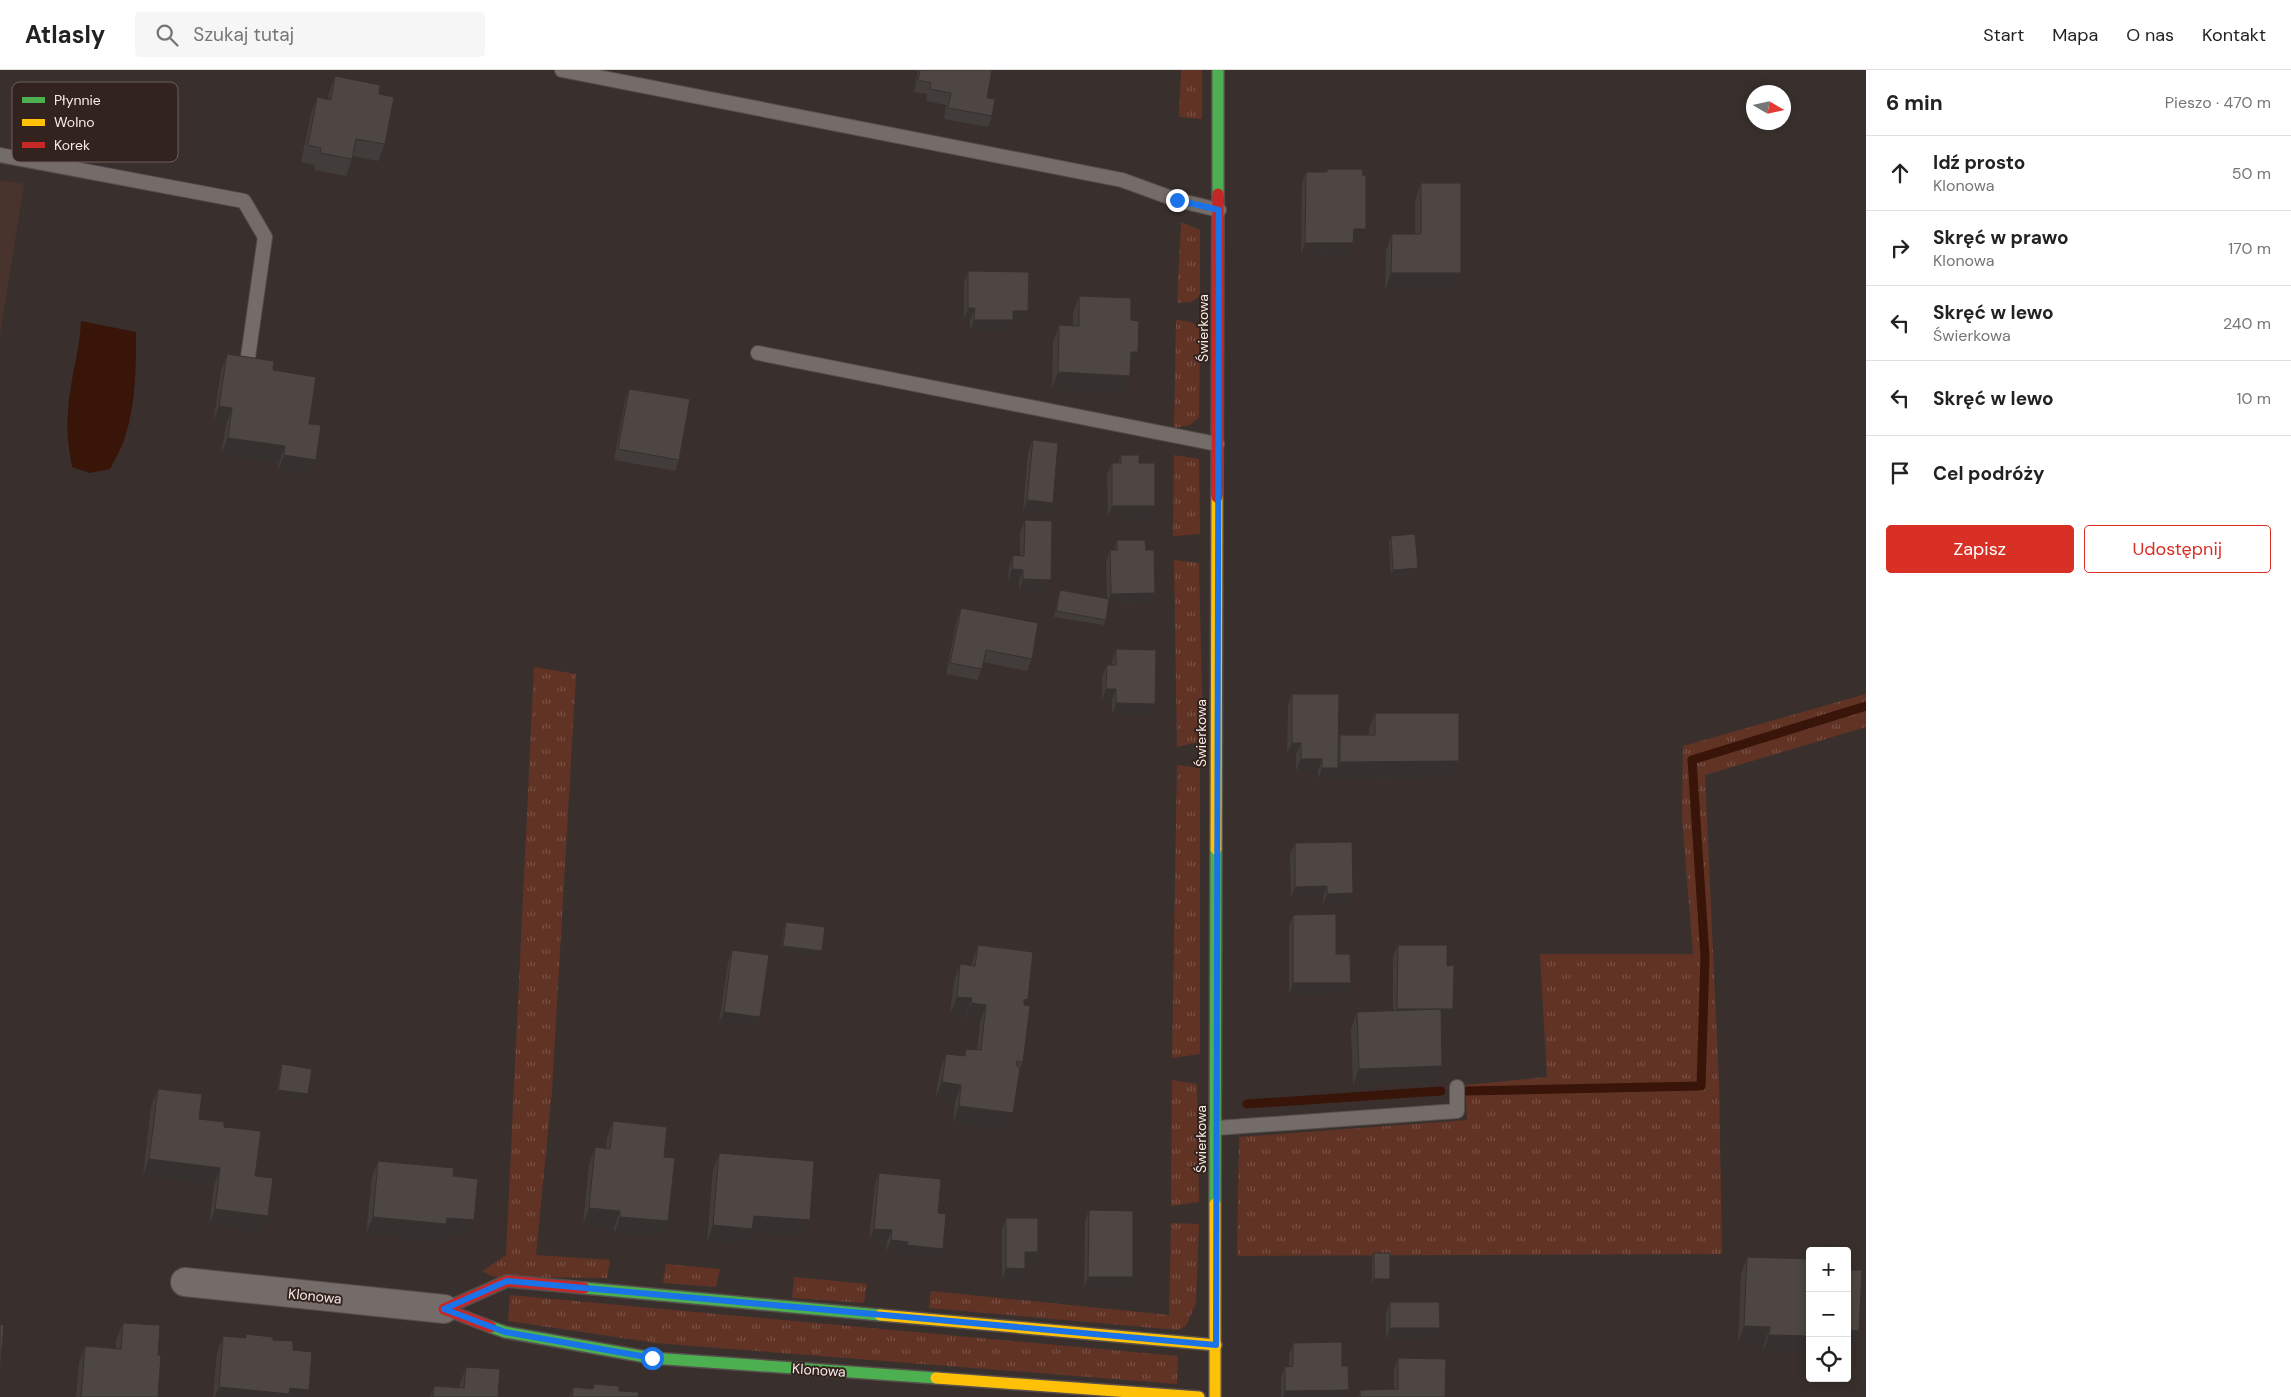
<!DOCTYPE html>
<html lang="pl">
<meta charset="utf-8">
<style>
body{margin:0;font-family:"DM Sans",sans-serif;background:#f6f6f6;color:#222}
.controls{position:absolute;right:15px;bottom:15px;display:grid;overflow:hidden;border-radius:5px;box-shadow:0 2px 12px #0003}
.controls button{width:45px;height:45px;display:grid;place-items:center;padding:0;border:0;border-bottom:1px solid #e0e0e0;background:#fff;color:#222;font:25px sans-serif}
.compass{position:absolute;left:1746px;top:15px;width:45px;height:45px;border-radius:50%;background:#fff;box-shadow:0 2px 12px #0003;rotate:99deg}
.stop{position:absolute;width:15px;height:15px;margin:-11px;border:4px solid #1a73e8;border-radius:50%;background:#fff}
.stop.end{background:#1a73e8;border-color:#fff;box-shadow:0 1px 5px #0008}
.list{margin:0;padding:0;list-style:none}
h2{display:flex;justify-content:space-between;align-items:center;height:65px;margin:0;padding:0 20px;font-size:21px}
h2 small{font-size:16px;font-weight:400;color:#767676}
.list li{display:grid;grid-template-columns:32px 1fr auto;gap:15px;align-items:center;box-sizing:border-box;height:75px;padding:0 20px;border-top:1px solid #e0e0e0}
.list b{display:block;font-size:19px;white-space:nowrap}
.list p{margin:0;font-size:16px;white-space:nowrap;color:#767676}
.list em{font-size:16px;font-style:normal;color:#767676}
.actions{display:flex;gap:10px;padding:15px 20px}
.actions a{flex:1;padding:11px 0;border:1px solid #d93025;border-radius:5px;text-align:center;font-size:18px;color:#d93025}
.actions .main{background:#d93025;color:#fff}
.icon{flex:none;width:28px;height:28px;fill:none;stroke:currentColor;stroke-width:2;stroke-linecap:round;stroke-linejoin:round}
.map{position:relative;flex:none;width:1866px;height:1327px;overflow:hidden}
header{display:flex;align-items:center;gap:30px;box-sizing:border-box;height:70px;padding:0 25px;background:#fff;border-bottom:1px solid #e0e0e0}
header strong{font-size:24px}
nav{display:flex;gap:28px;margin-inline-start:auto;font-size:18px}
.search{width:350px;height:45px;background:#f6f6f6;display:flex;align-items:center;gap:12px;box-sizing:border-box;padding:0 18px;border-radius:5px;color:#767676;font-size:19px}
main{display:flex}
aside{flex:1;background:#fff}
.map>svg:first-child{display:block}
</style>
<header>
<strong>Atlasly</strong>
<div class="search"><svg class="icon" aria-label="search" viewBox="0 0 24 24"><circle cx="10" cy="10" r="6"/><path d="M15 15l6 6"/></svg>Szukaj tutaj</div>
<nav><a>Start</a><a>Mapa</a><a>O nas</a><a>Kontakt</a></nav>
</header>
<main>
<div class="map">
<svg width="1866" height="1327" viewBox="0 0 1866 1327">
<defs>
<pattern id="grass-tufts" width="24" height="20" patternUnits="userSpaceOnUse" patternTransform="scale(1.25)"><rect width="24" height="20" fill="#613325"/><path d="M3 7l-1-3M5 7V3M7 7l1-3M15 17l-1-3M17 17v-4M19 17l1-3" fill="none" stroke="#785145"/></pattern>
</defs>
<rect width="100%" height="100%" fill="#39302d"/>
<path fill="#49332d" d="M0 110 24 114 0 265Z"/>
<g fill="url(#grass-tufts)">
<path d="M1181 0H1202V49L1179 47Z"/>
<path d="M1181 152 1200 160V226L1191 232 1177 233Z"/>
<path d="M1176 250 1187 251 1200 256 1199 347 1190 355 1174 358Z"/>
<path d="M1174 385 1199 389 1200 464 1173 466Z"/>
<path d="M1174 490 1199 493 1203 671 1177 677Z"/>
<path d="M534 597 576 604 552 1020 536 1185 610 1190 607 1208 494 1207 482 1201 506 1185Z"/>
<path d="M1866 624V657L1705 705 1719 1013 1722 1184 1237 1186 1239 1067 1467 1050 1465 1015 1547 1007 1540 884H1693L1682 747 1683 676Z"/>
<path d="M1177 695 1200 698V984L1172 988Z"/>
<path d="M1172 1010 1197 1014 1199 1132 1171 1136Z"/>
<path d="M1171 1153 1199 1154 1196 1233 1186 1256 1178 1260 929 1238 931 1221 1169 1245Z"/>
<path d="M666 1194 720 1199 716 1217 663 1213Z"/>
<path d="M794 1207 867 1214 864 1233 792 1228Z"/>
<path d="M510 1225 1178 1286 1177 1314 655 1273 508 1251Z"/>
</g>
<path fill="#381409" d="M81 251 136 262C136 297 136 334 125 367 122 378 115 389 110 399L90 403 72 397C69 379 66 362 68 343 69 312 80 282 81 251Z"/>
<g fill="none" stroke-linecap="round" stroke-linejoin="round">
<g stroke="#381409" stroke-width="9">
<path d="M1467 1021 1701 1016 1705 887 1692 690 1866 636"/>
<path d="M1247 1034 1441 1021"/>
</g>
<defs>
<g id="lane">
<path d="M562 0 1122 110 1177 130 1219 140"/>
<path d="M0 85 244 131 265 167 248 287"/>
<path d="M758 283 1217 374"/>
<path d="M1216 1058 1457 1041V1017"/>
</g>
<path id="street" d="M185 1212 444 1239"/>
<g id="fast">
<path d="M1218 124V0"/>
<path d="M1215 1134 1216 779"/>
<path d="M584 1218 880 1245"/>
<path d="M491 1257 505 1262 652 1288 936 1308"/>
</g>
<g id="slow">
<path d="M1216 779 1217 427"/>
<path d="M880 1245 1216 1275"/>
<path d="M936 1308 1199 1327"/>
<path d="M1215 1327V1134"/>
</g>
<g id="jam">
<path d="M1217 427 1218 124"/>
<path d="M491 1257 444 1239 507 1211 584 1218"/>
</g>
</defs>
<use href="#lane" stroke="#574f4c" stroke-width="16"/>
<use href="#street" stroke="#574f4c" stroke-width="30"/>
<use href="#fast" stroke="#574f4c" stroke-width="14"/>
<use href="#slow" stroke="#574f4c" stroke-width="14"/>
<use href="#jam" stroke="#574f4c" stroke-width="14"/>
<use href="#lane" stroke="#746c69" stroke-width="14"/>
<use href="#street" stroke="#746c69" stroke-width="28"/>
<use href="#fast" stroke="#4caf50" stroke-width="11"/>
<use href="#slow" stroke="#ffc107" stroke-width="11"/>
<use href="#jam" stroke="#c62828" stroke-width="11"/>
</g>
<g fill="#423c3a">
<path d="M918 0H992L987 28 992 46 988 57 944 49 946 35 926 31 927 24 914 22Z"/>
<path d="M335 6 379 24 385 74 378 91 353 86 346 106 314 100 315 95 301 92 311 44 317 27 328 29 329 23Z"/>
<path d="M1327 99 1362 171 1353 170V173L1349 185 1301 184 1302 113 1306 102H1326Z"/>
<path d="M1421 113 1455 220H1385L1386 181 1392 164H1415V130Z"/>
<path d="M968 201 1024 252H1012L1008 262 970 261V250H964V213Z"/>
<path d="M1079 226 1131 250 1138 282 1132 299H1130L1124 322 1052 319 1053 272 1059 255 1073 256V243Z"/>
<path d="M227 284 273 300 309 354 316 390 310 406 278 402 279 393 221 385 226 355 213 353 221 301Z"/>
<path d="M629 319 679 390 675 401 614 390 625 330Z"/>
<path d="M1033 370 1048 445 1023 441 1028 382Z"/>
<path d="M1121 385 1139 393 1151 448 1108 447 1107 405 1112 393H1118Z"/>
<path d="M1025 450 1046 521 1019 520V511H1008L1009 497 1013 485H1020V462Z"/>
<path d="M1391 466 1416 504 1391 506 1389 472Z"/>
<path d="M1117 470 1151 534 1108 535 1106 550 1104 555 1054 547 1058 526 1060 520 1107 529 1106 492 1110 480H1114Z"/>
<path d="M961 538 1032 589 1027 601 983 592 978 610 946 604 957 549Z"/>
<path d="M1116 579 1151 645H1112V630H1102V607L1107 595H1112V591Z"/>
<path d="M1292 624 1338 670 1340 665H1369V660L1375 643 1459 691 1453 708 1318 709V701H1296V684H1287L1288 635Z"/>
<path d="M1295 773 1349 835H1323V828H1291L1290 785Z"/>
<path d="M1293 845 1336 884 1346 924 1289 925V856Z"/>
<path d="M786 852 820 887 781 882 784 858Z"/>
<path d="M978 875 1028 929 1025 936 1023 992 1019 1001 1007 1060 953 1053 955 1032 935 1029 940 1001 946 984 963 986 966 979 977 980 980 952 965 950 966 945 950 944 954 911 960 894 971 896Z"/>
<path d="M1398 875 1447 896 1453 939 1449 950H1441L1436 1013 1353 1016 1351 959 1357 942 1393 941V886Z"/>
<path d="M732 880 760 947 756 958 719 953 728 892Z"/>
<path d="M282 994 306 1030 276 1026 280 1000Z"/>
<path d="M158 1019 199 1049 224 1057 255 1106 268 1146 262 1162 209 1156 214 1115 143 1106 151 1036Z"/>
<path d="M613 1051 664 1087 662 1168 614 1164V1158L583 1155 589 1094 595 1077 606 1078 607 1068Z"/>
<path d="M719 1083 810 1150 804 1167 751 1163 746 1176 707 1172 713 1100Z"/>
<path d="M378 1091 453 1106 468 1167 442 1165 440 1171 366 1164 372 1107Z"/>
<path d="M879 1103 938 1143 939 1190 903 1186 904 1183 886 1182 887 1172 869 1170 875 1114Z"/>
<path d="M1089 1140 1129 1219 1084 1218 1085 1151Z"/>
<path d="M1006 1148 1038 1182 1034 1193 1025 1194 1020 1210H1002V1159Z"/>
<path d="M1374 1183 1390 1209 1388 1215H1372V1189Z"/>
<path d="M1747 1187 1810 1189V1284L1763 1282 1764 1274 1738 1273 1741 1204Z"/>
<path d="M1390 1232 1440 1258 1435 1269 1386 1270V1244Z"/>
<path d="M123 1253 158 1285V1327H76L79 1293 85 1276 116 1278V1270Z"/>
<path d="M246 1264 273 1270 293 1280 306 1327H213L217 1283 223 1266 245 1268Z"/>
<path d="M1293 1273 1342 1296 1349 1320 1346 1327H1281V1308L1285 1297H1289V1285Z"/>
<path d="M1398 1288 1445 1327H1358L1360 1320 1394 1319V1300Z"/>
<path d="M466 1297 498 1327H430L434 1316 459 1318 460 1314Z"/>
<path d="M594 1314 619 1321 638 1327H569L573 1317 592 1319Z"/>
</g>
<g fill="#36312f">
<path d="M1354 159H1366L1362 171 1349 170Z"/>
<path d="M1305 173H1353L1349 185 1301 184Z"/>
<path d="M1391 203H1461L1455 220H1385Z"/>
<path d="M968 238H975L970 250H964Z"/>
<path d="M1013 241H1028L1024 252H1012L1008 262 970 261 974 250Z"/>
<path d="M1131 282H1138L1132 299H1125Z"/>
<path d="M1058 302 1130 306 1124 322 1052 319Z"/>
<path d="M219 336 232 338 226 355 213 353Z"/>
<path d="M228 368 285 376 279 393 221 385Z"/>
<path d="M284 385 316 390 310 406 278 402Z"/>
<path d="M1027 430 1053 433 1048 445 1023 441Z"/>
<path d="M1112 436H1155L1151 448 1108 447Z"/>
<path d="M1418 498 1416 504 1391 506 1393 500Z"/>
<path d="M1012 499 1023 500 1019 511H1008Z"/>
<path d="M1023 509 1051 510 1046 521 1019 520Z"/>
<path d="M1155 523 1151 534 1107 535 1111 524Z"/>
<path d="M1106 619H1116L1112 630H1102Z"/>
<path d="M1116 633 1155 634 1151 645H1112Z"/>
<path d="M1292 673H1301L1296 684H1287Z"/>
<path d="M1301 689H1322L1318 701H1296Z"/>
<path d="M1459 691 1453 708 1318 709 1322 698H1338L1340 692Z"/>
<path d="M1327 816 1323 828H1291L1295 817Z"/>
<path d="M1353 823 1349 835H1323L1327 824Z"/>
<path d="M783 876 822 881 820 887 781 882Z"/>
<path d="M1293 913H1351L1346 924 1289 925Z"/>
<path d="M957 927 972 928 966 945 950 944Z"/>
<path d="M1028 929 1022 945 1024 930Z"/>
<path d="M971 933 986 935 980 952 965 950Z"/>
<path d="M1397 939H1453L1449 950 1393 951Z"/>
<path d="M724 942 760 947 756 958 719 953Z"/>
<path d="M1442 996 1436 1013 1353 1016 1359 999Z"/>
<path d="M942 1012 961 1015 955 1032 935 1029Z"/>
<path d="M278 1020 308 1024 306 1030 276 1026Z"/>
<path d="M959 1036 1013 1043 1007 1060 953 1053Z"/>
<path d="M149 1089 220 1098 214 1115 143 1106Z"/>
<path d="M589 1138 620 1141 614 1158 583 1155Z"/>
<path d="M215 1139 268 1146 262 1162 209 1156Z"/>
<path d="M754 1146 810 1150 804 1167 751 1163 746 1176 707 1172 713 1155Z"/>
<path d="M373 1147 447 1148 474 1150 468 1167 442 1165 440 1171 366 1164Z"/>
<path d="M620 1147 668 1151 662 1168 614 1164Z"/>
<path d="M874 1159 892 1160 887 1172 869 1170Z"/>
<path d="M891 1170 908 1172 904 1183 886 1182Z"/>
<path d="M907 1175 943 1179 939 1190 903 1186Z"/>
<path d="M1025 1182H1038L1034 1193 1020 1194Z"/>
<path d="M1006 1198 1025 1199 1020 1210H1002Z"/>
<path d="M1088 1207H1133L1129 1219 1084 1218Z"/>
<path d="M1374 1209H1390L1388 1215H1372Z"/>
<path d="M1744 1256 1770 1257 1764 1274 1738 1273Z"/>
<path d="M1390 1258H1440L1435 1269 1386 1270Z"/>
<path d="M1847 1260 1859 1261 1853 1278 1847 1277Z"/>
<path d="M1769 1265 1810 1266V1284L1763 1282Z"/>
<path d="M219 1317 290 1318 309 1320 306 1327H215Z"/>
<path d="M1349 1320 1346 1327H1283L1285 1321Z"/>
</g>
<g fill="#4d4643" stroke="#36312f">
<path d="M920 0H992L987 28 995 29 992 46 948 38 951 23 930 19 931 13 918 10Z"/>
<path d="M335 6 380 15 379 24 394 27 385 74 356 69 352 89 320 83 321 78 308 75 317 27 331 30Z"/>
<path d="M1327 99H1362L1363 106 1366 105V159H1354L1353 173H1305L1306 102H1327Z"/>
<path d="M1421 113H1461V203H1391L1392 164H1421Z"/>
<path d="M968 201 1029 202 1028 241H1013V250H974L975 238H968Z"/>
<path d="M1079 226 1131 228V250L1139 251 1138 282H1131L1130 306 1058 302 1059 255 1079 256Z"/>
<path d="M227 284 274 291 273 300 316 307 309 354 321 355 316 390 284 385 285 376 228 368 232 338 219 336Z"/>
<path d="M629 319 690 329 679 390 618 379Z"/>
<path d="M1033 370 1058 373 1053 433 1027 430Z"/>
<path d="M1121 385H1139V393H1155V436H1112V393H1121Z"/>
<path d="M1025 450 1052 451 1051 510 1023 509V500L1012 499 1013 485 1024 486Z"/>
<path d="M1415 464 1418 498 1393 500 1391 466Z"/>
<path d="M1117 470H1145L1146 480H1154L1155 523 1111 524 1110 480H1117Z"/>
<path d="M1060 520 1109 529 1106 550 1056 541Z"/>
<path d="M961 538 1038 553 1032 589 986 580 982 599 950 593Z"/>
<path d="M1116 579 1156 580 1155 634 1116 633V619H1106L1107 595H1116Z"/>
<path d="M1292 624H1339L1338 698H1322V689H1301V673H1292Z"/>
<path d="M1375 643H1459V691L1340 692V665H1375Z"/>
<path d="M1352 772 1353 823 1327 824V816L1295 817V773Z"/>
<path d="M1336 844V884H1350L1351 913H1293V845Z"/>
<path d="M786 852 825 857 822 881 783 876Z"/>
<path d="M978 875 1033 882 1028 929 1024 930V935L1030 936 1023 992 1017 991 1016 995 1020 998 1013 1043 959 1036 961 1015 942 1012 946 984 965 986 966 979 981 980 986 935 971 933 972 928 957 927 960 894 975 896Z"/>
<path d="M1398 875H1447V896L1454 895 1453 939H1397Z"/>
<path d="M732 880 769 885 760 947 724 942Z"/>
<path d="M1441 939 1442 996 1359 999 1357 942Z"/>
<path d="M282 994 312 999 308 1024 278 1020Z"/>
<path d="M158 1019 202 1024 199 1049 224 1052V1057L261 1061 255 1106 273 1108 268 1146 215 1139 220 1098 149 1089Z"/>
<path d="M613 1051 667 1057 664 1087 675 1088 668 1151 620 1147V1141L589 1138 595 1077 610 1079Z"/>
<path d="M719 1083 814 1091 810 1150 754 1146 752 1159 713 1155Z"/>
<path d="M378 1091 454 1098 453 1106 478 1109 474 1150 447 1148 446 1154 373 1147Z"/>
<path d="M879 1103 941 1109 938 1143 946 1144 943 1179 907 1175 908 1172 891 1170 892 1160 874 1159Z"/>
<path d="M1089 1140 1133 1141V1207H1088Z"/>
<path d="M1006 1148H1038V1182H1025V1199L1006 1198Z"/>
<rect x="1374" y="1183" width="16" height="26"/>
<path d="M1747 1187 1810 1189V1266L1769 1265 1770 1257 1744 1256Z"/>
<path d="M1847 1200H1862L1859 1261 1847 1260Z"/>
<path d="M1390 1232H1439L1440 1258H1390Z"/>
<path d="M123 1253 160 1255 158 1285H161L158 1327H81L85 1276 121 1279Z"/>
<path d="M0 1254 4 1255 0 1305Z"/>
<path d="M246 1264 273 1267V1270L293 1271V1280L312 1282 309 1320 290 1318 289 1324 219 1317 223 1266 246 1268Z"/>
<path d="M1342 1272V1296H1348L1349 1320 1285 1321V1297L1293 1296V1273Z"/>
<path d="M1398 1288 1446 1289 1445 1327H1360V1320L1398 1319Z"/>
<path d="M466 1297 500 1299 498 1327H433L434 1316 464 1318Z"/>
<path d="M594 1314 619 1316V1321L639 1322 638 1327H572L573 1317 593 1319Z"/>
</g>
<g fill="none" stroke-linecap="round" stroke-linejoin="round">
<path stroke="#1a73e8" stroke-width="6" d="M652 1288 505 1262 444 1239 507 1211 1216 1275 1219 140 1177 130"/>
</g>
<g text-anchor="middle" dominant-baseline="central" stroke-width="4" stroke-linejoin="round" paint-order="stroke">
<g font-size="14" fill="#f7ece8" stroke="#33231e">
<text transform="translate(1203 258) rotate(-90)">Świerkowa</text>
<text transform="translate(1201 663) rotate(-90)">Świerkowa</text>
<text transform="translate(1201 1069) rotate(-90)">Świerkowa</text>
<text transform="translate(315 1226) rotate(6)">Klonowa</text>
<text transform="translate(819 1300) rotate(4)">Klonowa</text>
</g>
</g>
<rect x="12" y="12" width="166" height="80" rx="8" fill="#33231e" stroke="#6e5f5b" stroke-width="1"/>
<rect x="22" y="27" width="23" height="6" fill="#4caf50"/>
<rect x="22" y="49" width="23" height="7" fill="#ffc107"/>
<rect x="22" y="72" width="23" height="6" fill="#c62828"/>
<g font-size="14" fill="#f7ece8">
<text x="54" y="35">Płynnie</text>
<text x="54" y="57">Wolno</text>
<text x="54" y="80">Korek</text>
</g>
</svg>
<div class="controls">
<button>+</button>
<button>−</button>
<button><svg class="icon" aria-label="locate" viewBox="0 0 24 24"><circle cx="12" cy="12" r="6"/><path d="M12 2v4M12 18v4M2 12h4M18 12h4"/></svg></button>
</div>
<svg class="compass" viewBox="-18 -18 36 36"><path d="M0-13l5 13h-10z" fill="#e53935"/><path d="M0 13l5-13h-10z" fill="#767676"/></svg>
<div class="stop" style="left:652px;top:1288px"></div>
<div class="stop end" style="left:1177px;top:130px"></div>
</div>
<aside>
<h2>6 min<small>Pieszo · 470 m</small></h2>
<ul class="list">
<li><svg class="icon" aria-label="ahead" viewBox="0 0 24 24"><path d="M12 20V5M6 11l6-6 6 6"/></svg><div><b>Idź prosto</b><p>Klonowa</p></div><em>50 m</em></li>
<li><svg class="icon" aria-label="right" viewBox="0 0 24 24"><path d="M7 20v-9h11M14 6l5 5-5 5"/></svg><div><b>Skręć w prawo</b><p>Klonowa</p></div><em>170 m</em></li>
<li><svg class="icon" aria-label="left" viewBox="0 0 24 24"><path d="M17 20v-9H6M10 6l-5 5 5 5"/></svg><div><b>Skręć w lewo</b><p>Świerkowa</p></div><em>240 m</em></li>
<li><svg class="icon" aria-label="left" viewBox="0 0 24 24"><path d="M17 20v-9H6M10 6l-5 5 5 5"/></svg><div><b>Skręć w lewo</b></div><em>10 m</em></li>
<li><svg class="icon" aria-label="arrive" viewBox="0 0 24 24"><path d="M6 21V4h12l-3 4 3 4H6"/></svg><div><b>Cel podróży</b></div></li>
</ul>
<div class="actions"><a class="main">Zapisz</a><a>Udostępnij</a></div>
</aside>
</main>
